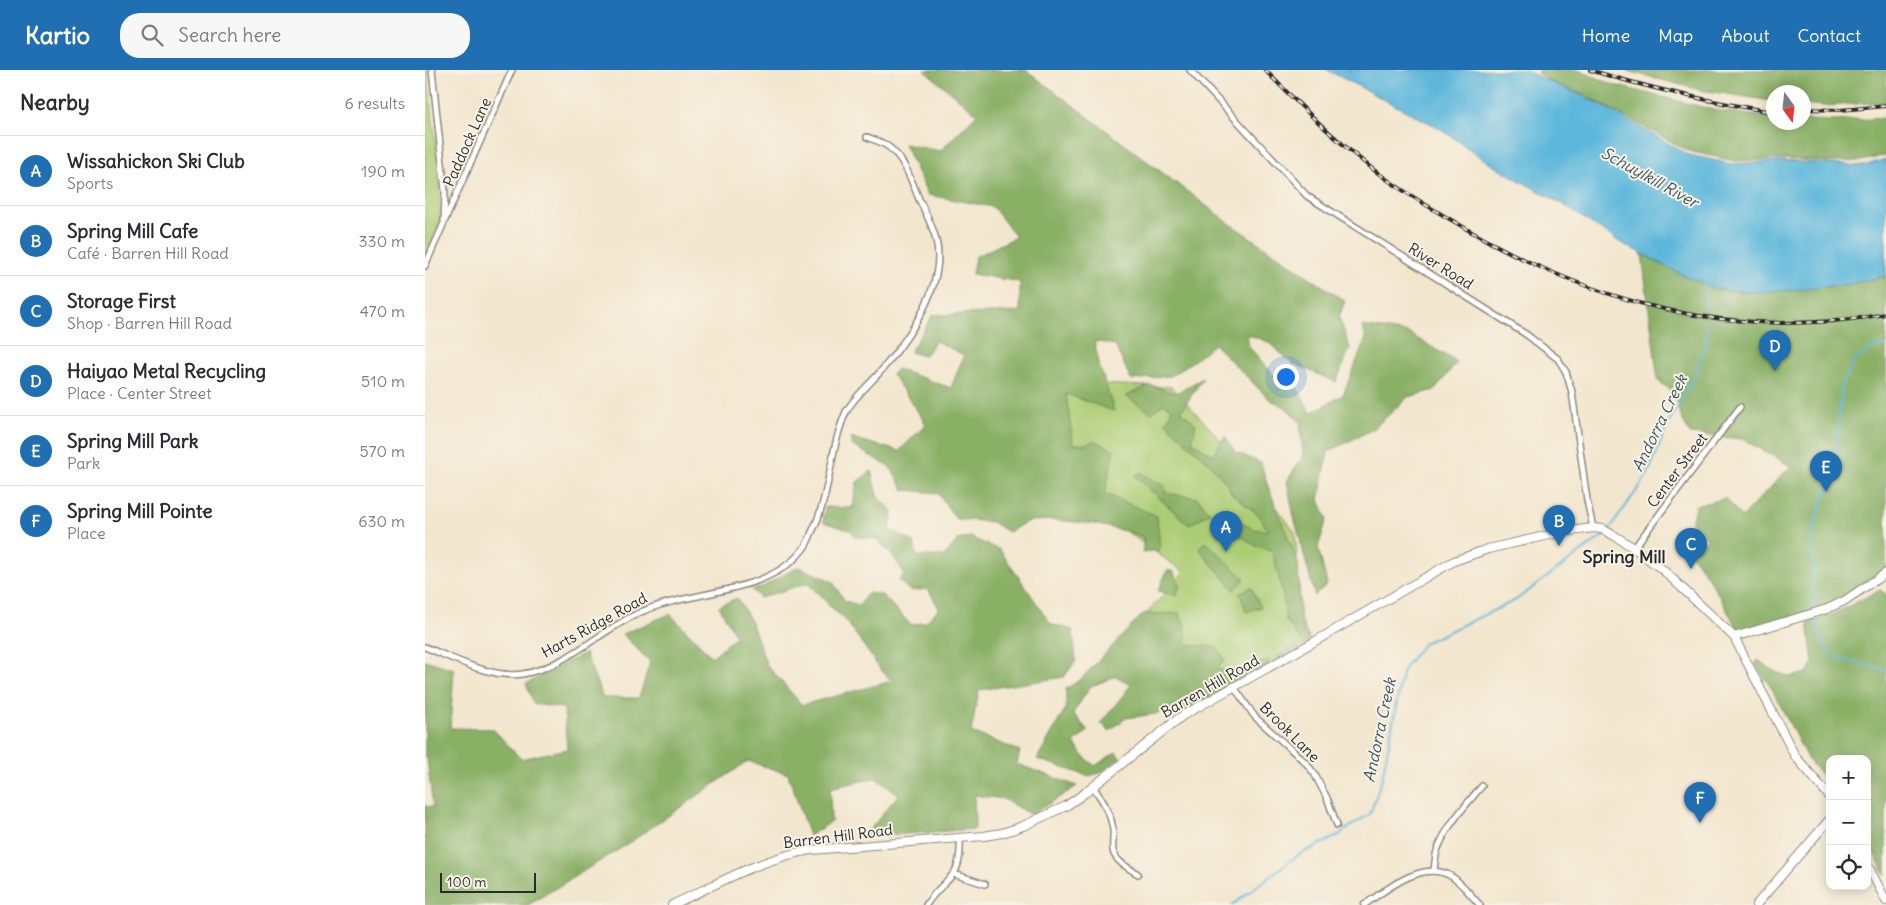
<!DOCTYPE html>
<meta charset="utf-8">
<style>
body{margin:0;font-family:Delius,sans-serif;background:#f7f7f7;color:#2b2b33}
.controls{position:absolute;right:15px;bottom:15px;display:grid;overflow:hidden;border-radius:10px;box-shadow:0 2px 12px #0003}
.controls button{width:45px;height:45px;display:grid;place-items:center;padding:0;border:0;border-bottom:1px solid #e1e1e2;background:#fff;color:#2b2b33;font:25px sans-serif}
.compass{position:absolute;left:1341px;top:15px;width:45px;height:45px;border-radius:50%;background:#fff;box-shadow:0 2px 12px #0003;rotate:165deg}
.scale{position:absolute;left:15px;bottom:12px;width:96px;box-sizing:border-box;padding-left:5px;border:2px solid #2b2b2b;border-top:0;font-size:14px;line-height:18px;white-space:nowrap;color:#2b2b2b;-webkit-text-stroke:4px #f7f3e8;paint-order:stroke}
.you{position:absolute;left:860px;top:306px;width:18px;height:18px;margin:-12px;border:4px solid #fff;border-radius:50%;background:#1a73e8;box-shadow:0 0 0 8px #1a73e833}
.badge{display:grid;place-items:center;width:32px;height:32px;border-radius:50%;background:#1f6fb2;color:#fff;font-size:16px;font-weight:700}
.pin{position:absolute;translate:-50% -41px;filter:drop-shadow(0 1px 2px #0008)}
.pin::after{content:'';position:absolute;top:26px;width:18px;height:15px;background:inherit;clip-path:polygon(0 0,100% 0,50% 100%)}
.list{margin:0;padding:0;list-style:none}
h2{display:flex;justify-content:space-between;align-items:center;height:65px;margin:0;padding:0 20px;font-size:21px}
h2 small{font-size:16px;font-weight:400;color:#7c7c81}
.list li{display:grid;grid-template-columns:32px 1fr auto;gap:15px;align-items:center;box-sizing:border-box;height:70px;padding:0 20px;border-top:1px solid #e1e1e2}
.list b{display:block;font-size:19px;white-space:nowrap}
.list p{margin:0;font-size:16px;white-space:nowrap;color:#7c7c81}
.list em{font-size:16px;font-style:normal;color:#7c7c81}
.icon{flex:none;width:28px;height:28px;fill:none;stroke:currentColor;stroke-width:2;stroke-linecap:round;stroke-linejoin:round}
.map{position:relative;flex:none;width:1461px;height:835px;overflow:hidden}
header{display:flex;align-items:center;gap:30px;box-sizing:border-box;height:70px;padding:0 25px;background:#1f6fb2;color:#fff}
header strong{font-size:24px}
nav{display:flex;gap:28px;margin-inline-start:auto;font-size:18px}
.search{width:350px;height:45px;background:#f7f7f7;display:flex;align-items:center;gap:12px;box-sizing:border-box;padding:0 18px;border-radius:20px;color:#7c7c81;font-size:19px}
main{display:flex}
aside{flex:1;background:#fff}
.map>svg:first-child{display:block}
</style>
<header>
<strong>Kartio</strong>
<div class="search"><svg class="icon" aria-label="search" viewBox="0 0 24 24"><circle cx="10" cy="10" r="6"/><path d="M15 15l6 6"/></svg>Search here</div>
<nav><a>Home</a><a>Map</a><a>About</a><a>Contact</a></nav>
</header>
<main>
<aside>
<h2>Nearby<small>6 results</small></h2>
<ul class="list">
<li><span class="badge">A</span><div><b>Wissahickon Ski Club</b><p>Sports</p></div><em>190 m</em></li>
<li><span class="badge">B</span><div><b>Spring Mill Cafe</b><p>Café · Barren Hill Road</p></div><em>330 m</em></li>
<li><span class="badge">C</span><div><b>Storage First</b><p>Shop · Barren Hill Road</p></div><em>470 m</em></li>
<li><span class="badge">D</span><div><b>Haiyao Metal Recycling</b><p>Place · Center Street</p></div><em>510 m</em></li>
<li><span class="badge">E</span><div><b>Spring Mill Park</b><p>Park</p></div><em>570 m</em></li>
<li><span class="badge">F</span><div><b>Spring Mill Pointe</b><p>Place</p></div><em>630 m</em></li>
</ul>
</aside>
<div class="map">
<svg width="1461" height="835" viewBox="0 0 1461 835">
<rect width="100%" height="100%" fill="#f7f3e8"/>
<filter id="ink" filterUnits="userSpaceOnUse"><feTurbulence type="fractalNoise" baseFrequency=".02" numOctaves="2"/><feDisplacementMap in="SourceGraphic" scale="10" xChannelSelector="R" yChannelSelector="G"/><feConvolveMatrix kernelMatrix="1 2 1 2 8 2 1 2 1" color-interpolation-filters="sRGB"/></filter>
<filter id="wash" filterUnits="userSpaceOnUse"><feTurbulence type="fractalNoise" baseFrequency=".0096" numOctaves="4" result="noise"/><feDisplacementMap in="SourceGraphic" scale="20" xChannelSelector="R" yChannelSelector="G"/><feGaussianBlur stdDeviation="1.12" result="paint"/><feColorMatrix in="noise" values="0 0 0 0 0 0 0 0 0 0 0 0 0 0 0 0 0 1.4 0 .05"/><feComposite in="paint" operator="in"/></filter>
<g filter="url(#wash)">
<rect width="100%" height="100%" fill="#f3e6ce"/>
<g fill="#adcd75" stroke="#6c7c50">
<path d="M0 0H2L14 101 15 152 0 187Z"/>
<path d="M669 314 747 317 827 404 870 462 874 513 875 552 887 573 774 633 754 642 738 619 670 601 759 502 644 421 636 315Z"/>
</g>
<g fill="#8ab066" stroke="#5a6e48">
<path d="M499 0H601L808 156 920 231 914 247 925 278 911 312 867 293 843 272 822 264 824 277 849 305 872 318 886 343 918 325 941 268 937 256 983 263 1032 292 1010 320 983 327 948 359 903 382 894 430 902 449 893 477 902 514 890 526 869 447 862 411 878 386 875 352 860 337 844 329 789 274 771 289 746 306 706 310 690 275 669 271 675 298 689 341 641 324 648 374H661L670 371 689 380 680 424 732 446 735 480 718 482V467L704 462 670 454 631 450 603 451 583 462 567 452 531 449 513 423 479 420 465 397 428 376 426 368 474 381 501 354 467 304 472 299 526 318 539 285 511 271 499 286 485 282 508 245 595 242V212L547 204 550 187 591 167 568 137 503 125 479 74 515 81 552 44Z"/>
<path d="M1115 0H1153L1189 15 1289 40 1348 48V52H1378L1379 50 1412 51 1461 48V85L1437 91 1402 92 1362 89 1310 91 1264 81 1163 27 1121 9 1112 3Z"/>
<path d="M1199 0H1461V32L1399 36 1379 34 1378 22H1348V31L1275 20Z"/>
<path d="M1217 184 1258 205 1292 219 1324 222 1428 213 1461 206V503L1433 524 1376 547 1316 565 1286 512 1265 482 1283 469 1273 456 1266 455 1270 436 1300 428 1317 447 1366 396 1317 369 1265 364 1255 345 1250 323 1233 311Z"/>
<path d="M778 308 756 341 771 354 767 372 788 385 800 366 810 382 836 393 841 411 873 493 875 547 884 571 852 590 851 588 876 570 861 550 857 520 847 480 831 476 803 458 812 450 828 459 843 461 834 445 807 424 802 414 784 393 741 353 747 339 738 333 727 343 701 326 725 315 751 323Z"/>
<path d="M446 401 452 425 468 441 465 459 489 472 492 486H519L533 470 545 467 575 480 626 554 648 560 651 591 639 607 554 620 546 662 595 681 592 694 652 716 606 745 578 729 549 725 550 759 439 767 474 724 450 708 405 718 406 752 384 766 363 704 323 691 198 777 103 835H0V736L8 737 2 688 0 687V590L29 599 25 658 68 659 96 689 142 679 139 638 109 634 101 614 160 583 178 628H214L225 592 197 564 245 544 287 587 311 566 294 536 312 528 325 549 342 595 377 635 467 611 455 599 425 556 382 513 335 528 327 520 337 517 373 497 407 511 420 531 434 535 443 523 457 525 486 555 501 552 514 538 503 519 485 521 474 511 479 503 470 489 452 469 430 467 427 461 398 452 400 437 427 438 432 412Z"/>
<path d="M716 403 739 415 741 423 772 428 785 443 764 455 710 406Z"/>
<path d="M781 472 820 509 809 520C802 510 776 484 774 477Z"/>
<path d="M742 501H748L755 515 752 525 733 521Z"/>
<path d="M826 517 836 537 821 542 815 523Z"/>
<path d="M1455 520 1461 524V806L1442 770V689H1405V714L1383 690 1347 619 1330 594 1333 590 1350 602 1366 607 1382 603 1388 593 1383 553 1404 546Z"/>
<path d="M754 543 760 556 762 575 791 577 800 590 792 597 803 606 844 590V594L779 630 730 644 701 648 684 661 676 653 706 615 691 606 665 617 648 643 663 661 649 673 659 687 670 696 691 682 695 688 675 703 663 706 612 689 641 638V619L656 609 718 544Z"/>
</g>
<path fill="#5db7db" stroke="#447183" d="M902 0H1102L1105 3 1171 32 1264 85 1307 94 1356 91 1438 96 1461 89V206L1424 214 1373 220 1324 222 1292 219 1258 205 1196 173 1137 134 1067 95 1016 59Z"/>
<g fill="none" stroke-linecap="round" stroke-linejoin="round">
<g stroke="#5db7db" stroke-width="2">
<path d="M1279 211 1283 239"/>
<path d="M1184 460 1222 406 1243 354 1270 306 1280 276 1282 251"/>
<path d="M1388 540 1389 518 1387 475 1391 448 1402 419 1412 376 1417 313 1430 291 1447 278 1461 275"/>
<path d="M1389 547 1398 573 1410 588 1461 600"/>
<path d="M807 835 873 785 913 766 923 758 945 744 957 709 978 600 999 573 1091 530 1182 463"/>
</g>
</g>
</g>
<g filter="url(#ink)">
<g fill="none" stroke-linecap="round" stroke-linejoin="round">
<defs>
<g id="street">
<path d="M765 0 882 126 1102 265 1133 289 1141 302 1147 322 1162 430 1168 458"/>
<path d="M20 150 87 0"/>
<path d="M0 196 19 153 20 121 7 0"/>
<path d="M1209 478 1315 337"/>
<path d="M0 577C28 588 67 609 98 604 143 596 175 560 216 542 265 520 345 525 379 478 383 473 385 467 387 462 406 424 404 380 421 342 427 329 446 313 456 301 483 269 522 215 511 170 508 156 500 142 494 129 486 110 478 84 459 74 454 71 447 69 442 67"/>
<path d="M809 617 830 647 880 692 889 703 902 728 912 755"/>
<path d="M668 717C678 730 686 743 688 760 689 767 686 777 689 784 693 793 704 798 713 804"/>
<path d="M1009 800C1010 794 1010 787 1012 781 1021 756 1040 736 1057 716"/>
<path d="M529 804 560 814"/>
<path d="M501 835C521 804 537 813 535 768"/>
<path d="M939 835C962 819 996 791 1024 805 1037 812 1045 825 1055 835"/>
</g>
<g id="secondary">
<path d="M1309 567 1402 539 1419 531 1461 503"/>
<path d="M1442 794 1461 831"/>
<path d="M247 835C292 814 337 788 386 780L559 766 577 763 598 756 641 736 660 723 757 646 887 573 1029 491 1063 479 1137 462 1168 458 1177 459 1190 466 1209 478 1238 500 1309 567 1370 686 1405 727"/>
<path d="M1331 835 1405 749"/>
</g>
</defs>
<use href="#street" stroke="#8f887c" stroke-width="8"/>
<use href="#secondary" stroke="#8f887c" stroke-width="10"/>
<use href="#street" stroke="#fff" stroke-width="5"/>
<use href="#secondary" stroke="#fff" stroke-width="8"/>
<defs>
<g id="rail">
<path d="M840 0C872 33 904 64 940 93 967 115 997 133 1028 151 1162 232 1304 272 1461 244"/>
<path d="M1165 0C1226 19 1286 32 1348 42"/>
<path d="M1378 39 1415 40 1461 36"/>
</g>
</defs>
<use href="#rail" stroke="#2b2b2b" stroke-width="4"/>
<use href="#rail" stroke="#f7f3e8" stroke-width="2" stroke-dasharray="5.5" stroke-linecap="butt"/>
</g>
</g>
<g text-anchor="middle" dominant-baseline="central" stroke-width="4" stroke-linejoin="round" paint-order="stroke">
<g font-size="15" fill="#2b2b2b" stroke="#f7f3e8">
<text transform="translate(42 72) rotate(-66)">Paddock Lane</text>
<text transform="translate(1016 196) rotate(32)">River Road</text>
<text transform="translate(1252 400) rotate(-53)">Center Street</text>
<text transform="translate(169 555) rotate(-29)">Harts Ridge Road</text>
<text transform="translate(785 616) rotate(-30)">Barren Hill Road</text>
<text transform="translate(865 662) rotate(45)">Brook Lane</text>
<text transform="translate(413 766) rotate(-7)">Barren Hill Road</text>
</g>
<g font-size="16" font-style="italic" fill="#3a5560" stroke="#f7f3e8">
<text transform="translate(1225 107) rotate(29)">Schuylkill River</text>
<text transform="translate(1234 353) rotate(-64)">Andorra Creek</text>
<text transform="translate(954 660) rotate(-78)">Andorra Creek</text>
</g>
<g font-size="18" font-weight="bold" fill="#2b2b2b" stroke="#f7f3e8">
<text x="1199" y="486">Spring Mill</text>
</g>
</g>
</svg>
<div class="controls">
<button>+</button>
<button>−</button>
<button><svg class="icon" aria-label="locate" viewBox="0 0 24 24"><circle cx="12" cy="12" r="6"/><path d="M12 2v4M12 18v4M2 12h4M18 12h4"/></svg></button>
</div>
<svg class="compass" viewBox="-18 -18 36 36"><path d="M0-13l5 13h-10z" fill="#e53935"/><path d="M0 13l5-13h-10z" fill="#7c7c81"/></svg>
<div class="scale">100 m</div>
<div class="you"></div>
<div class="pin badge" style="left:801px;top:482px">A</div>
<div class="pin badge" style="left:1134px;top:476px">B</div>
<div class="pin badge" style="left:1266px;top:499px">C</div>
<div class="pin badge" style="left:1350px;top:301px">D</div>
<div class="pin badge" style="left:1401px;top:422px">E</div>
<div class="pin badge" style="left:1275px;top:753px">F</div>
</div>
</main>
